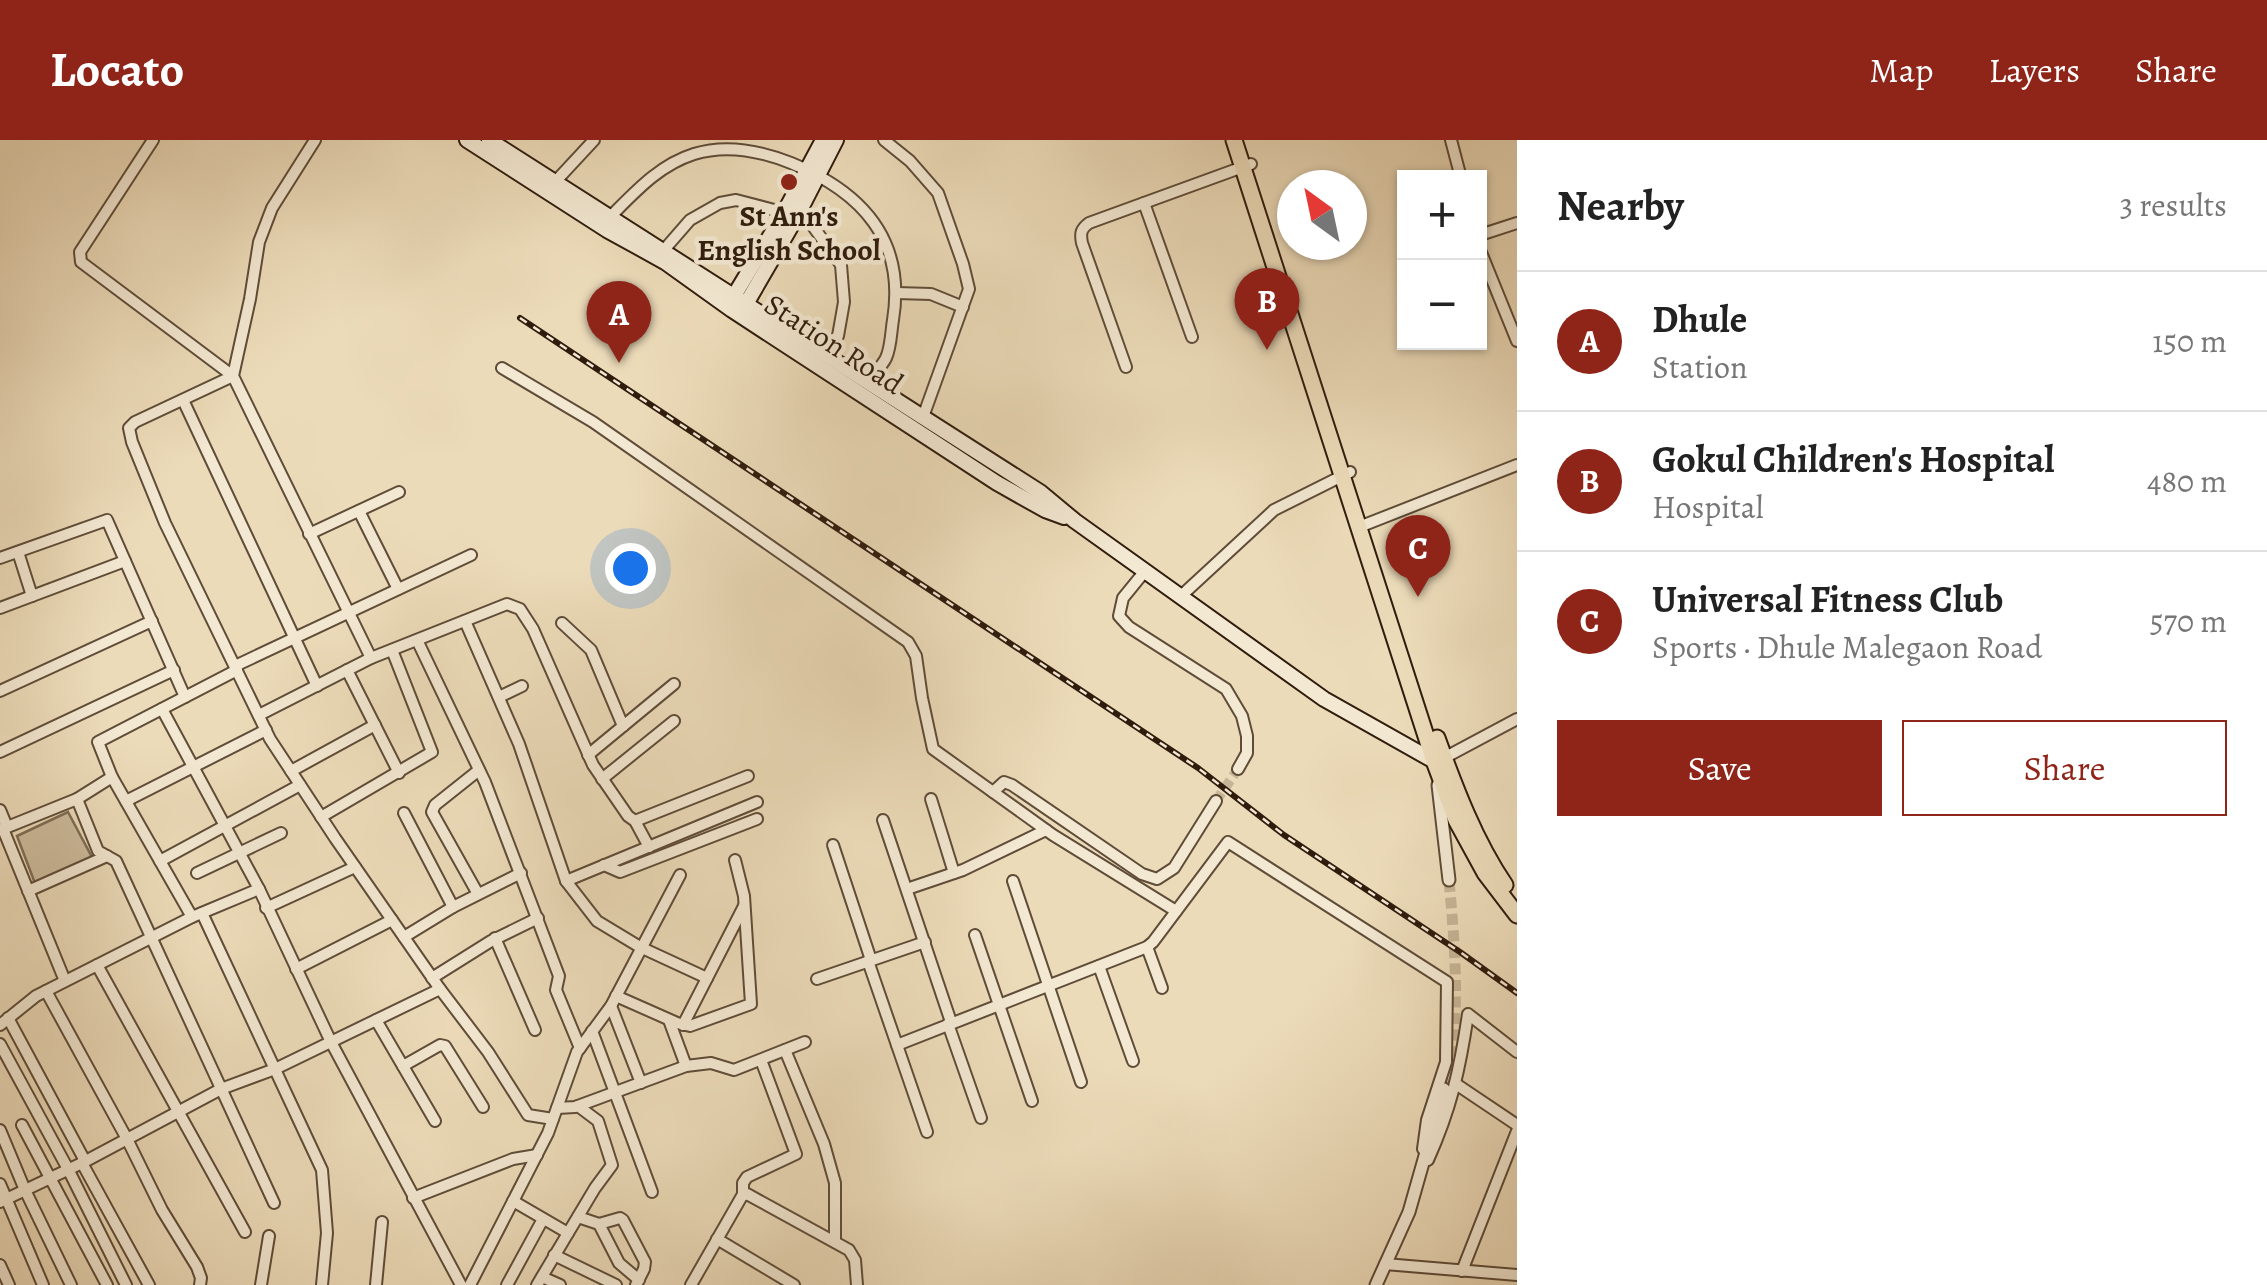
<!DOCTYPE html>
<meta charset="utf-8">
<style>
body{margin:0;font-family:Alegreya,serif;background:#f6f6f6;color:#222}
.controls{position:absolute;right:30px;top:30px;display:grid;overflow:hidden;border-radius:0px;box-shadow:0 2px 8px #0004}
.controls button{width:90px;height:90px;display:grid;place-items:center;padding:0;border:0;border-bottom:2px solid #e0e0e0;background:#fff;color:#222;font:50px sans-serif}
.compass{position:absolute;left:1277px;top:30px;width:90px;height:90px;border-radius:50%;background:#fff;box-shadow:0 2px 8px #0004;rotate:327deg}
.you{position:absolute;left:630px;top:428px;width:35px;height:35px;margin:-25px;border:8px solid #fff;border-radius:50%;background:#1a73e8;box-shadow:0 0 0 15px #1a73e833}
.badge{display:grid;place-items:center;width:65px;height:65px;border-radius:50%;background:#8f2418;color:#fff;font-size:32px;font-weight:700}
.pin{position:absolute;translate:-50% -82px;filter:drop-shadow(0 2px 5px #0008)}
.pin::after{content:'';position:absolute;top:52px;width:35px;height:30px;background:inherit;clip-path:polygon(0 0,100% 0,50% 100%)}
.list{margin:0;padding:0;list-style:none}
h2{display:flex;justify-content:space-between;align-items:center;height:130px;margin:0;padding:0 40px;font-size:42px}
h2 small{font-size:32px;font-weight:400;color:#767676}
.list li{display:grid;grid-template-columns:65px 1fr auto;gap:30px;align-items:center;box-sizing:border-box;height:140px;padding:0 40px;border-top:2px solid #e0e0e0}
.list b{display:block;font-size:38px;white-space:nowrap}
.list p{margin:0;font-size:32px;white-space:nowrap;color:#767676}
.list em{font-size:32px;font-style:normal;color:#767676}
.actions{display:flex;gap:20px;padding:30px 40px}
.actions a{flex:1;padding:22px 0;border:2px solid #8f2418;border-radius:0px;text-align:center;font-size:35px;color:#8f2418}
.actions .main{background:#8f2418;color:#fff}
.map{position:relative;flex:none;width:1517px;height:1145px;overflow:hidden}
header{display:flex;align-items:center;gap:60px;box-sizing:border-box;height:140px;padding:0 50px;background:#8f2418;color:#fff}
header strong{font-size:48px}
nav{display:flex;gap:55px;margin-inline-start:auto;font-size:35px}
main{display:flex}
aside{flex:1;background:#fff}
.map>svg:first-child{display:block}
</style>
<header>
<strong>Locato</strong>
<nav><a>Map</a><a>Layers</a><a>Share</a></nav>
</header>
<main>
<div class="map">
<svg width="1517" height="1145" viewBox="0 0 1517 1145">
<rect width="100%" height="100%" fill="#ecdbb9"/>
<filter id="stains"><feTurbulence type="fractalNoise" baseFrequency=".002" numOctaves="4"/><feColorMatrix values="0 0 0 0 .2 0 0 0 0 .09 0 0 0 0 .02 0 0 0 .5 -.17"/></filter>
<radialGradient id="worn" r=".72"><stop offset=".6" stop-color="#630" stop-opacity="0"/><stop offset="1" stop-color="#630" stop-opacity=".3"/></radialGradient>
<path fill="#ccbb9c" stroke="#7e6c54" stroke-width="2.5" d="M68 672 94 721 36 746 17 696Z"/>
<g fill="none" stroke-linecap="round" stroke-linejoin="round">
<path stroke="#c6b597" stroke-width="10" stroke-dasharray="10 5" stroke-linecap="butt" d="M1216 661 1238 629"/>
<path stroke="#c6b597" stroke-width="11" stroke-dasharray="11 5.5" stroke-linecap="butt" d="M1444 949C1462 882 1455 808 1449 740"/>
<defs>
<g id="minor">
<path d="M153 0 80 112 81 122 233 236 135 282 129 288 132 302 165 383 270 599 335 698 440 849 488 912 528 975 553 979"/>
<path d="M315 0 272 68 259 102 250 159 233 236 371 518"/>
<path d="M884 0 910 21 938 53 963 124 969 149 923 277"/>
<path d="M1451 0 1461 38"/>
<path d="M555 42 594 0"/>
<path d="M1144 63 1192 197"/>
<path d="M610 77C635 52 659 25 694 14 726 4 761 11 791 23 862 52 906 100 893 180 891 192 891 207 886 218 882 226 873 235 868 242"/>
<path d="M1480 95 1517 83"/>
<path d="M1480 110 1517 201"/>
<path d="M663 111 690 80 720 63 736 60 797 76 812 85 841 125 844 162 838 196 821 212"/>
<path d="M897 153 931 154 963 167"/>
<path d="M1126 227 1082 103C1080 93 1081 89 1089 83L1251 24"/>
<path d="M502 228 593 282 908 502 916 516 922 558 933 609 1053 695 1176 771"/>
<path d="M183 260 317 546"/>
<path d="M359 371 398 449"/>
<path d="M1359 387 1517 325"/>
<path d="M309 394 399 352"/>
<path d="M18 412 32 456"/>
<path d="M0 418 107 380 185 557"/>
<path d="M1145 431 1123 458 1119 476 1129 487 1226 549 1242 576 1247 596V613L1238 629"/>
<path d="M1181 456 1274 370 1350 332"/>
<path d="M0 468 125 421"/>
<path d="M465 481 519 604 566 741 597 781 640 807 707 838"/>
<path d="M562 483 591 510 623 586"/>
<path d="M417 500 485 642 559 836 556 850 580 908"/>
<path d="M235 526 471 415"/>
<path d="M347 530 399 633"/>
<path d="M0 551 152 481"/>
<path d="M499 557 522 546"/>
<path d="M162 569 259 749 331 902 461 1145"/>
<path d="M259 575 371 518 507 464 520 469 533 489 593 625 628 676 635 681 649 707"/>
<path d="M0 612 174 530"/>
<path d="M588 615 674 544"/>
<path d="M1444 618 1517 579"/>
<path d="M291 631 375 585"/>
<path d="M112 637 192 777"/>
<path d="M602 639 674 581"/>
<path d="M993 652 1004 642 1012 645 1142 734 1157 739 1174 728 1216 661"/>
<path d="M77 659 112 637 98 602 237 530"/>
<path d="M931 659 954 733"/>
<path d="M126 661 266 590"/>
<path d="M0 670 7 687"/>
<path d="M404 673 453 767"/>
<path d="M321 677 432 612 392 510"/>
<path d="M883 680 951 882"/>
<path d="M635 681 748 636"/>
<path d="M3 689 65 841"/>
<path d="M0 690 77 659 98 711 116 721 274 1063"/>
<path d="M833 705 871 820"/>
<path d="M160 721 300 645"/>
<path d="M604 725 620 732 757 679"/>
<path d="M197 733 281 693"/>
<path d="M566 741 757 662"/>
<path d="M1013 741 1081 942"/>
<path d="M907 749 963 730 1046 690"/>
<path d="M28 751 107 716"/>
<path d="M478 754 432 672 435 665 479 630"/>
<path d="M266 768 355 727"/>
<path d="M202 773 322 1030 327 1093 322 1145"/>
<path d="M975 795 1032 961"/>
<path d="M404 797 453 767 521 733"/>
<path d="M495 798 535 890"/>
<path d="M1147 807 1162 848"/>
<path d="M868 821 927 992"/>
<path d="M97 825 245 1092"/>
<path d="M1099 826 1133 921"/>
<path d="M296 829 392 780"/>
<path d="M432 838 491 801 538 778"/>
<path d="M817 839 925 802"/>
<path d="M46 851 127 999 162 1070 197 1127 201 1138 200 1145"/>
<path d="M616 856 677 883 690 886 751 864 744 756 735 720"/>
<path d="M611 866 641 943"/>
<path d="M8 878 85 1021"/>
<path d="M376 880 435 981"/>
<path d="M669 880 686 926"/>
<path d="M948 884 981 978"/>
<path d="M0 885 36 856 192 777 259 749"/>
<path d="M683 885 744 766"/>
<path d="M592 891 652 1052"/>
<path d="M0 904 68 1029 126 1145"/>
<path d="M897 905 1147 807 1153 802 1228 702 1447 842 1446 922 1427 980 1423 1009"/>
<path d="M785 910 824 1004 835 1043V1102"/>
<path d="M403 926 440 905 445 906 483 967"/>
<path d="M1456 944 1517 985"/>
<path d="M557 968 575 967 686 926 711 923 734 930 805 902"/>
<path d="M22 985 107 1145"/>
<path d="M0 990 25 1050 71 1145"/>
<path d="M1428 1020C1451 969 1460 929 1468 874L1517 912"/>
<path d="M82 1023 149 1145"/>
<path d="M0 1044 43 1145"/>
<path d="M743 1055V1043L747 1037 796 1014 761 920"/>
<path d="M413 1058 513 1019 537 1015"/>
<path d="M513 1061 568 1093"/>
<path d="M0 1062 82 1023 221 949 275 929 440 849"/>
<path d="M578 1077 599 1084 620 1078 623 1080 645 1122 644 1129 636 1145"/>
<path d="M599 1084 619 1123 639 1140"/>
<path d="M717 1099 794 1145"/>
<path d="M554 1115 616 1145"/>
<path d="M1385 1124 1517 1135"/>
<path d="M0 1125 9 1145"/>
<path d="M1462 1131 1517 991"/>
<path d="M542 1137 560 1145"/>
<path d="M261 1145 269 1096"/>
<path d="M376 1145 382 1082"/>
<path d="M470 1145 548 993 577 912 611 866 680 735"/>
<path d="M507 1145 543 1079"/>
<path d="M537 1145 595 1048 612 1025 598 981 578 966"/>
<path d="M691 1145 742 1056 747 1054 849 1110 855 1120 857 1145"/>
</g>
<g id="tertiary">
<path d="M1438 645 1449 740"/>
<path d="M1376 1145 1409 1072 1444 949"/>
</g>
<g id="secondary">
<path d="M467 0 607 90 665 122 732 170 997 343 1045 370 1064 377"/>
<path d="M489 0 1040 352 1075 381 1324 559 1434 621"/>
<path d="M734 156 784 73 823 0"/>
<path d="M746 164 797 76 836 0"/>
</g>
<g id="primary">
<path d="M1234 0 1434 621 1456 680 1485 733 1517 775"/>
<path d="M1437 598C1455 648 1475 701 1505 745"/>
</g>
</defs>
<use href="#minor" stroke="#5f4c38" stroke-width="14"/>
<use href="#tertiary" stroke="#5f4c38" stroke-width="15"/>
<use href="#secondary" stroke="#301c0d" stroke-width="18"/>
<use href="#primary" stroke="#301c0d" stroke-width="19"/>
<use href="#minor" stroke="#f3e8d2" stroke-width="10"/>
<use href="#tertiary" stroke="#f3e8d2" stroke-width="11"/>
<use href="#secondary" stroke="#f3e8d2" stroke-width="14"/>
<use href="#primary" stroke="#ecdbb9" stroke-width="15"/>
<defs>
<path id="rail" d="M520 178 1198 628 1284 695 1460 812 1517 853"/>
</defs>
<use href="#rail" stroke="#301c0d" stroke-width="6"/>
<use href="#rail" stroke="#f3e8d2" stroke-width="2.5" stroke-dasharray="8" stroke-linecap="butt"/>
</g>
<circle fill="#8f2418" stroke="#f3e8d2" stroke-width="4" cx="789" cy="42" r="10"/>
<g text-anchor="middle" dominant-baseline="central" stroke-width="9" stroke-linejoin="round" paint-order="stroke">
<g font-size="30" font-weight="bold" fill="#301c0d" stroke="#f3e8d2">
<text x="789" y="76">St Ann's<tspan x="789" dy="34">English School</tspan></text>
</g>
<g font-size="30" fill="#301c0d" stroke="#f3e8d2">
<text transform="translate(834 204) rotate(33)">Station Road</text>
</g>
</g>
<rect width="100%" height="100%" filter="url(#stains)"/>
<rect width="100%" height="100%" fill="url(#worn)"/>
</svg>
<div class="controls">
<button>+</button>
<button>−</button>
</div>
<svg class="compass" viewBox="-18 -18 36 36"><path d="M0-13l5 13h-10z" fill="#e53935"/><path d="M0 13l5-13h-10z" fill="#767676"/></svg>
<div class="you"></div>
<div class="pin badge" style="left:619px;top:223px">A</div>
<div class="pin badge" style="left:1267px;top:210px">B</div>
<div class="pin badge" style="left:1418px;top:457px">C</div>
</div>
<aside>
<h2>Nearby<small>3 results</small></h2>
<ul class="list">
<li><span class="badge">A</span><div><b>Dhule</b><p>Station</p></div><em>150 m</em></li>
<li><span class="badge">B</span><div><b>Gokul Children's Hospital</b><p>Hospital</p></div><em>480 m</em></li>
<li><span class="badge">C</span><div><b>Universal Fitness Club</b><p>Sports · Dhule Malegaon Road</p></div><em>570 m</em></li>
</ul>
<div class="actions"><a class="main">Save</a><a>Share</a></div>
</aside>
</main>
